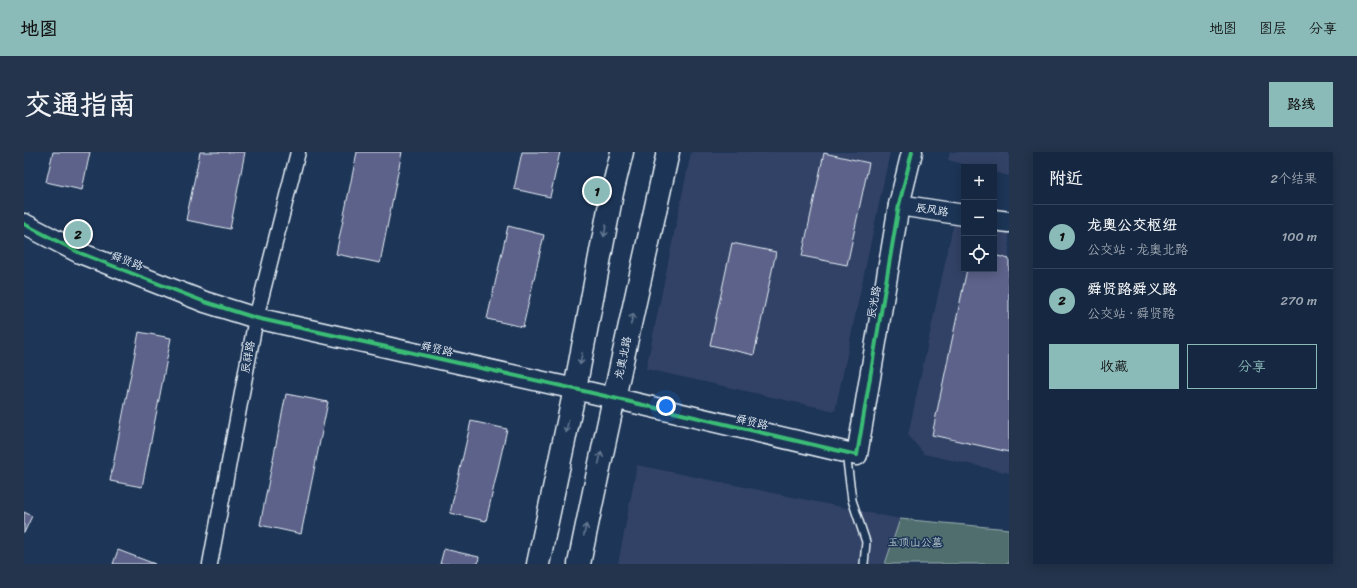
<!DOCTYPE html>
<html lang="zh">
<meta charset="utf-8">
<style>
body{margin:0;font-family:Sriracha,"LXGW WenKai TC",sans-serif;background:#23344c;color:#f1f3f6}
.controls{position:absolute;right:12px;top:12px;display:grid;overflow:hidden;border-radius:0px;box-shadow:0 2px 10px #0003}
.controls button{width:36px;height:36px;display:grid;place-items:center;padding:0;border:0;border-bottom:1px solid #35445a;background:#162841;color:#f1f3f6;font:20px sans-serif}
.you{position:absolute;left:642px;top:254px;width:14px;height:14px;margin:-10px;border:3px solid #fff;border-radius:50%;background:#1a73e8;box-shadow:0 0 0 6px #1a73e833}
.badge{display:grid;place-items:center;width:26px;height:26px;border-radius:50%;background:#8bbbb9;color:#111;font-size:13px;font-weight:700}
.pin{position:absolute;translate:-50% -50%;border:2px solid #fff;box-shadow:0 1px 4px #0006}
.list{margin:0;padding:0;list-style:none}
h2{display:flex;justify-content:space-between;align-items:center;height:52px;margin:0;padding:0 16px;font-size:17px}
h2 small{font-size:13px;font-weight:400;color:#9ea6b1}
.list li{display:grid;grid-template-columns:26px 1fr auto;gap:12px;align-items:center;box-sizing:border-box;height:64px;padding:0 16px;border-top:1px solid #35445a}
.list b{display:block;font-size:15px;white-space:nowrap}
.list p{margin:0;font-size:13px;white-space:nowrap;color:#9ea6b1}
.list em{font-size:13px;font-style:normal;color:#9ea6b1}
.actions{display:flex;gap:8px;padding:12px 16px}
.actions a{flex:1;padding:9px 0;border:1px solid #8bbbb9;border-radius:0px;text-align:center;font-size:14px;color:#8bbbb9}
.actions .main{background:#8bbbb9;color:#111}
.icon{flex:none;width:22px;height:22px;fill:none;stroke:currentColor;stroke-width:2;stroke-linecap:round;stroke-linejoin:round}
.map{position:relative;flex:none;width:985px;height:412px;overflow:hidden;border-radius:0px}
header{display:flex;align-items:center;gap:24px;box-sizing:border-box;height:56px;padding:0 20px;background:#8bbbb9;color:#111}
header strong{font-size:19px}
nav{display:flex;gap:22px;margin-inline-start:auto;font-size:14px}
.intro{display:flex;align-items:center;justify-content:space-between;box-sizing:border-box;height:96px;padding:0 24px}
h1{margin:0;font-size:28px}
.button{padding:10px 18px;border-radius:0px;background:#8bbbb9;color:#111;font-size:14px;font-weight:700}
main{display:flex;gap:24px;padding:0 24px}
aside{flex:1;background:#162841;border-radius:0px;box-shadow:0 2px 10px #0003}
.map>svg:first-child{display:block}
</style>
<header>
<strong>地图</strong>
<nav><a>地图</a><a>图层</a><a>分享</a></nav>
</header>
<div class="intro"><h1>交通指南</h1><a class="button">路线</a></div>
<main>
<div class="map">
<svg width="985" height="412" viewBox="0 0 985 412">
<rect width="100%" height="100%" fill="#1d3557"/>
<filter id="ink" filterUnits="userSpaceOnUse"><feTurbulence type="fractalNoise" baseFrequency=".025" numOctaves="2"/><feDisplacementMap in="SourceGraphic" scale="8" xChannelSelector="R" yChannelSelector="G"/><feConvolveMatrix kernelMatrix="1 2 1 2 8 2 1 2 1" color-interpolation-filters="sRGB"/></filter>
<g filter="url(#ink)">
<g fill="#304266">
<path d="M667 0H866L811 259 622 217Z"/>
<path d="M926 0H985V24L970 20V15H950L924 8Z"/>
<path d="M930 69 940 71V117H970V78L985 81V321L900 302 884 283Z"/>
<path d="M613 313 876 367 861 412H594Z"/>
</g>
<path fill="#4f6e6d" stroke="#9cb0b2" d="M876 367 985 377V412H861Z"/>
<g fill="#5c6289" stroke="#e8f1f8">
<path d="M29 0H66L58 38 22 30Z"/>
<path d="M176 0H221L206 77 162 68Z"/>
<path d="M333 0H378L356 111 312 102Z"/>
<path d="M498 0H536L526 45 490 37Z"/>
<path d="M800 1 845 11 823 113 778 104Z"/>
<path d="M484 74 520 83 499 175 463 167Z"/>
<path d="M708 91 752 100 730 203 686 193Z"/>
<path d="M970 103 985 107V300L908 283 943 117H970Z"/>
<path d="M115 180 147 186 118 335 86 329Z"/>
<path d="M262 242 304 250 277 382 236 373Z"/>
<path d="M447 269 483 277 462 369 426 361Z"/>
<path d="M0 360 8 364 0 381Z"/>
<path d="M420 397 455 405 454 412H416Z"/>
<path d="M94 398 131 412H89Z"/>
</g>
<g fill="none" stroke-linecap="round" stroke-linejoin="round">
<defs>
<path id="lane" d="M822 301 828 348 842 390 840 412"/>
<path id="street" d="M186 412 232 166 274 0"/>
<g id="secondary">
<path d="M875 53 940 63"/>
<path d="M970 68 985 70"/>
<path d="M0 72 56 101 181 150 232 166 551 237 833 303 875 53 888 0"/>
</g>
<g id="primary">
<path d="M514 412 551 237 588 41 598 0"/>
<path d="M555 412C583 274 614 137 644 0"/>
</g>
</defs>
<use href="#lane" stroke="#e8f1f8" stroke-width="10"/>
<use href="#street" stroke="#e8f1f8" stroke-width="17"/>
<use href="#secondary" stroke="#e8f1f8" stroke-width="23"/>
<use href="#primary" stroke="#e8f1f8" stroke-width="25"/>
<use href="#lane" stroke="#1d3557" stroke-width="7"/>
<use href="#street" stroke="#1d3557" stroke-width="14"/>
<use href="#secondary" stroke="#1d3557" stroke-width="20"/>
<use href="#primary" stroke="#1d3557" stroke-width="22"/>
<defs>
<path id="cycleway" d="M0 72 56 101 181 150 232 166 551 237 833 303 875 53 888 0"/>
</defs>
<use href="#cycleway" stroke="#1d3557" stroke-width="6"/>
<use href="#cycleway" stroke="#3abd76" stroke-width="4"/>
</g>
<defs><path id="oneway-shaft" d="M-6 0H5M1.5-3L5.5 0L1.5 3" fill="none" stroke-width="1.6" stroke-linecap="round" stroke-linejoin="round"/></defs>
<g stroke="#64778f">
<use href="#oneway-shaft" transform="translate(581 79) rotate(101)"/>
<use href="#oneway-shaft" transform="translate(608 167) rotate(-78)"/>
<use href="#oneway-shaft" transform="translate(557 207) rotate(101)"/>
<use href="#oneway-shaft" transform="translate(543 275) rotate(102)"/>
<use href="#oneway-shaft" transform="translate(576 306) rotate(-77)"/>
<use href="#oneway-shaft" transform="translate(561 378) rotate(-78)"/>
</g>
</g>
<g text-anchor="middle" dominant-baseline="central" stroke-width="3" stroke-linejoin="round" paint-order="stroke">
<g font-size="11" fill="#e8f1f8" stroke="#1d3557">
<text transform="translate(908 58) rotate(9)">辰风路</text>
<text transform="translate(103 109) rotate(21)">舜贤路</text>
<text transform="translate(850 150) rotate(-80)">辰光路</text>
<text transform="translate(413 197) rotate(13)">舜贤路</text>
<text transform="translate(224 205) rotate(-80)">辰祥路</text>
<text transform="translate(599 206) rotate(-78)">龙奥北路</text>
<text transform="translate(728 270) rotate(13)">舜贤路</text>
</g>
<g font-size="11" fill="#b2c3c7" stroke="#1d3557">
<text x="891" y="390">玉顶山公墓</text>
</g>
</g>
</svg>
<div class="controls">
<button>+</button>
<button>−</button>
<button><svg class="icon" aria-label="locate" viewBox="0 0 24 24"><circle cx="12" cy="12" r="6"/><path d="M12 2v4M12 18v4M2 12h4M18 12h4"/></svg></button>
</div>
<div class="you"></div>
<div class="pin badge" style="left:573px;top:39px">1</div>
<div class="pin badge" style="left:54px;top:82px">2</div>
</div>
<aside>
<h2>附近<small>2个结果</small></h2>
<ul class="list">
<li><span class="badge">1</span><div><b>龙奥公交枢纽</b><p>公交站 · 龙奥北路</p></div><em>100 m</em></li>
<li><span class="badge">2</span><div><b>舜贤路舜义路</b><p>公交站 · 舜贤路</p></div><em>270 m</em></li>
</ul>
<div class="actions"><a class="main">收藏</a><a>分享</a></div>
</aside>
</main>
